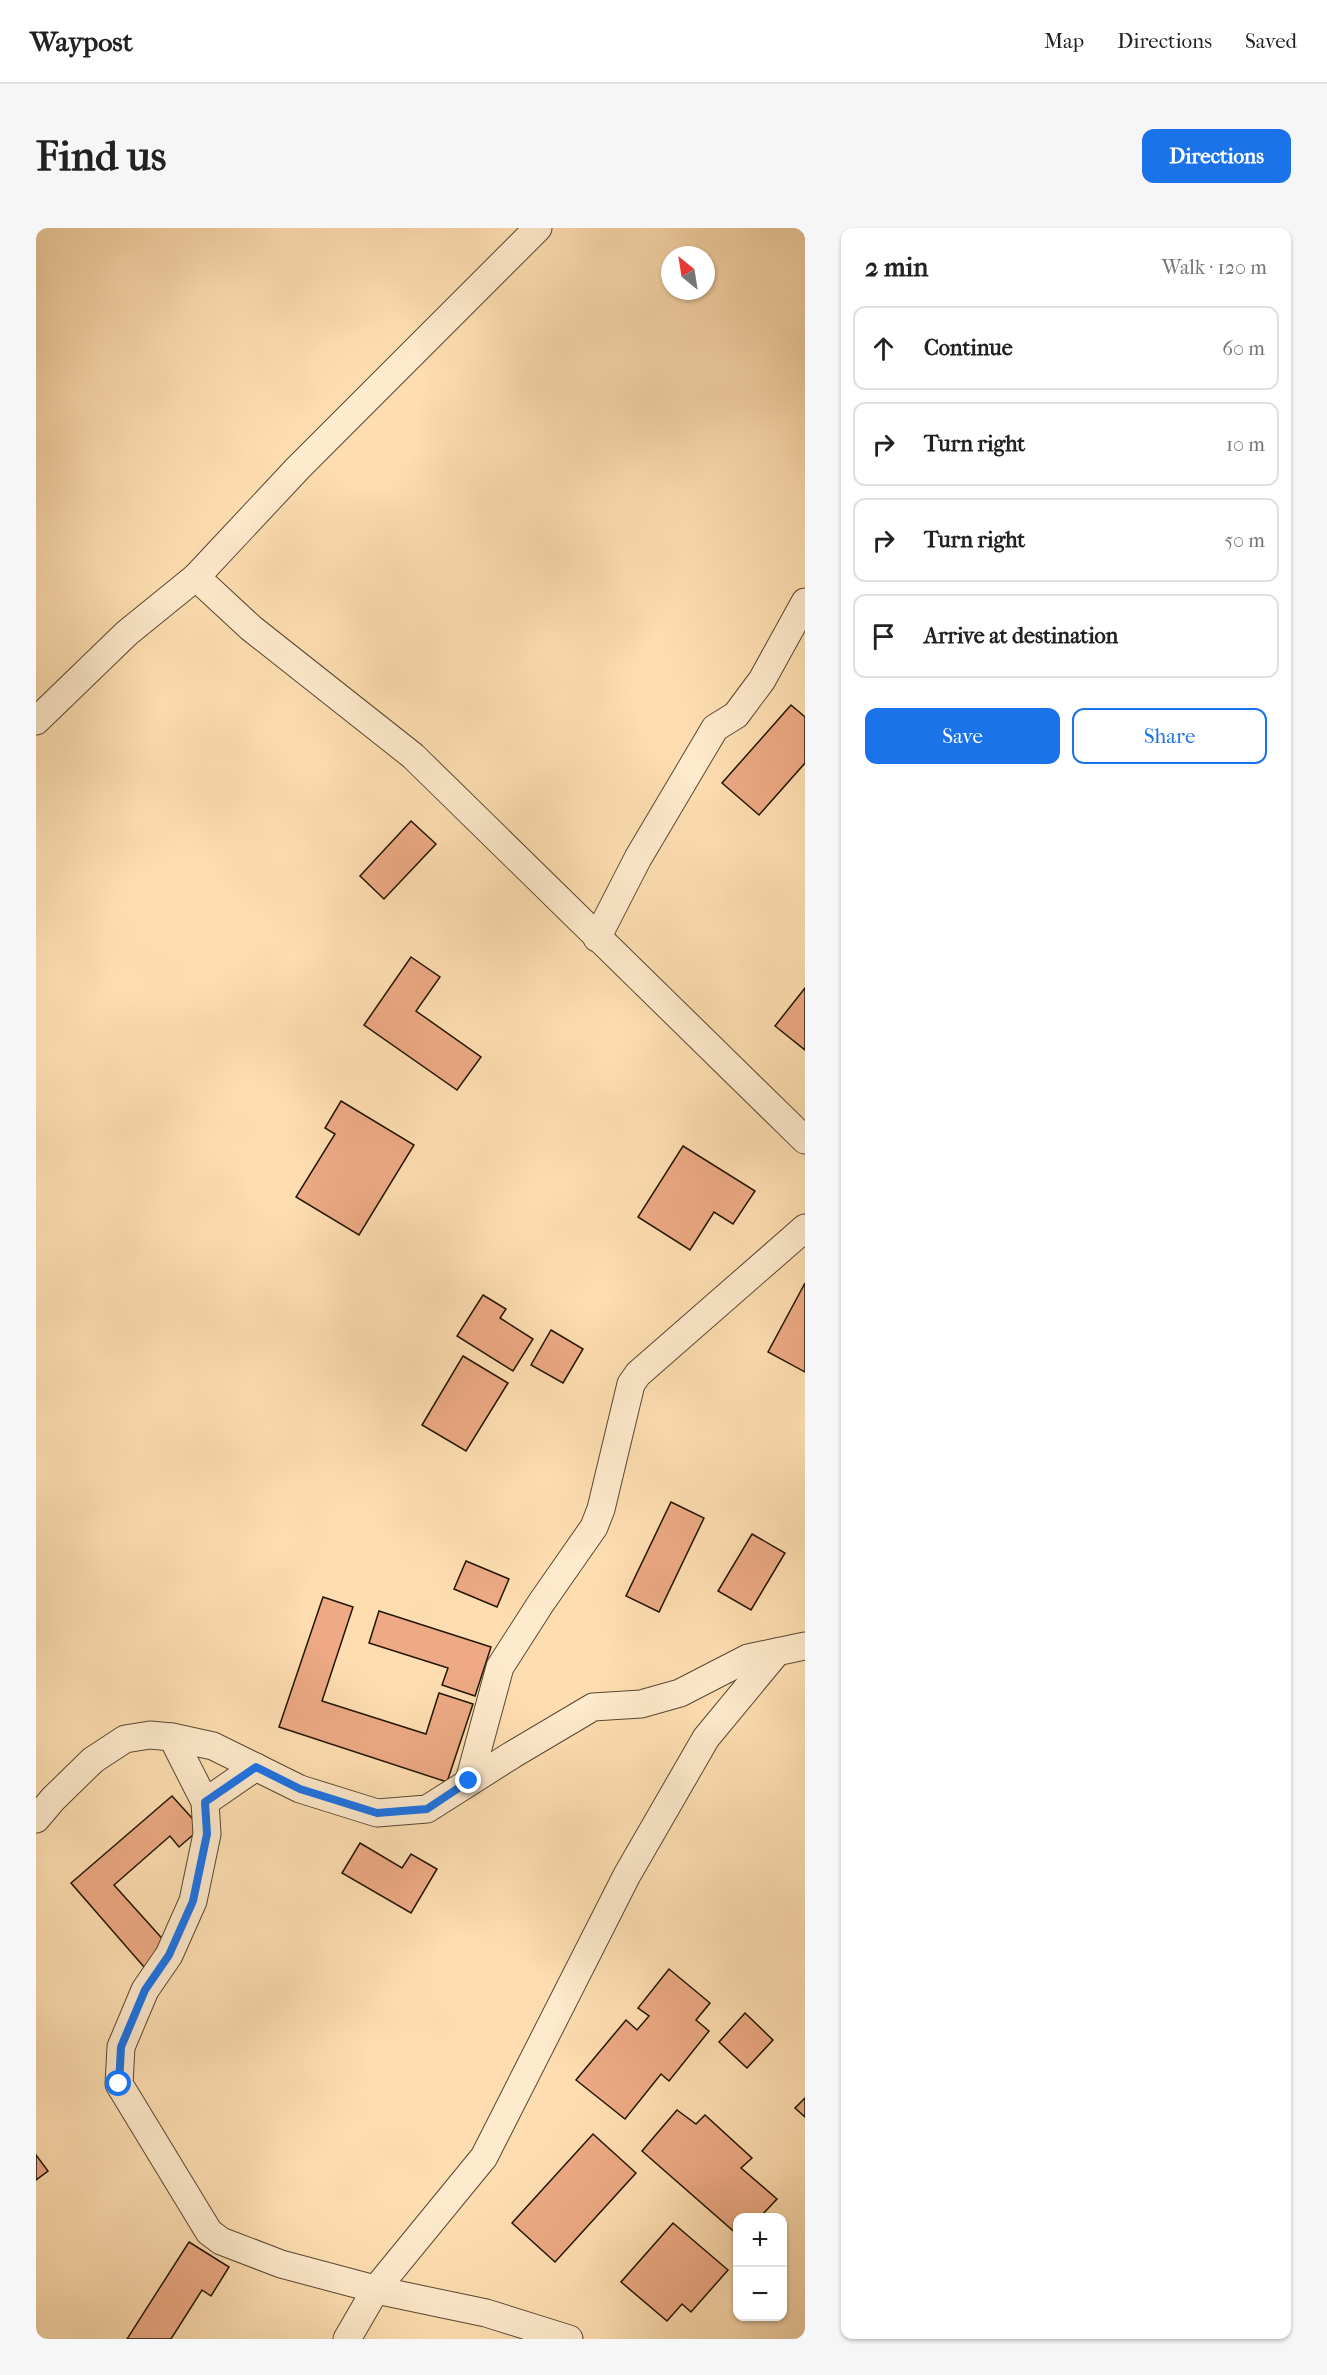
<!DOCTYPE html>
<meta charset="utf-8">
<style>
body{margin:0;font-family:"IM FELL French Canon",serif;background:#f6f6f6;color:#222}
.controls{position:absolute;right:18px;bottom:18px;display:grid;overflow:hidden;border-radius:12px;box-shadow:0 2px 4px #0004}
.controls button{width:54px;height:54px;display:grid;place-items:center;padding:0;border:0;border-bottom:2px solid #e0e0e0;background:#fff;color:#222;font:30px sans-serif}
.compass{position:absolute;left:625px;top:18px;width:54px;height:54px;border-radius:50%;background:#fff;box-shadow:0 2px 4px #0004;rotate:330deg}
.stop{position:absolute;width:18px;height:18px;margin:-14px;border:4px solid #1a73e8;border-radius:50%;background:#fff}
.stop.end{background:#1a73e8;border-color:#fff;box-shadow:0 2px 6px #0008}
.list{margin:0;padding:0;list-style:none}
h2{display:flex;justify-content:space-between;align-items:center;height:78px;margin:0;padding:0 24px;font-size:26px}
h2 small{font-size:20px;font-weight:400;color:#767676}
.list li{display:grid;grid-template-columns:39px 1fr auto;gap:18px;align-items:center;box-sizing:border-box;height:84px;margin:0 12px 12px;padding:0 12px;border:2px solid #e0e0e0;border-radius:12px}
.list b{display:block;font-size:22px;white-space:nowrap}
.list em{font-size:20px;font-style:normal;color:#767676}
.actions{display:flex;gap:12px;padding:18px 24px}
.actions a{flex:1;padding:14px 0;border:2px solid #1a73e8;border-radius:12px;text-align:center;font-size:21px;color:#1a73e8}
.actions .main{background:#1a73e8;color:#fff}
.icon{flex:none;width:33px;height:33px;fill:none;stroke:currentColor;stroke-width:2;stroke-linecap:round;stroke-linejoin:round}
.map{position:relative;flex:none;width:769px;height:2111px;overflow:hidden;border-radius:12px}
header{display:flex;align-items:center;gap:36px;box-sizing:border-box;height:84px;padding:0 30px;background:#fff;border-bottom:2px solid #e0e0e0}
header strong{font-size:28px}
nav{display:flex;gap:33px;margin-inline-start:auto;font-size:21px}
.intro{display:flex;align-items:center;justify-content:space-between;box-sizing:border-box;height:144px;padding:0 36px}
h1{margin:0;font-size:42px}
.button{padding:15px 27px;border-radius:12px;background:#1a73e8;color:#fff;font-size:21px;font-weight:700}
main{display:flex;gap:36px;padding:0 36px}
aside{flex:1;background:#fff;border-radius:12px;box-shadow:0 2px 4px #0004}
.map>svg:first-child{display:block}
</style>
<header>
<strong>Waypost</strong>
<nav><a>Map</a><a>Directions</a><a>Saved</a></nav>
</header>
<div class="intro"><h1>Find us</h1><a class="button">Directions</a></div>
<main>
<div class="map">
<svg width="769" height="2111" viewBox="0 0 769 2111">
<rect width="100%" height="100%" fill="#fedeb1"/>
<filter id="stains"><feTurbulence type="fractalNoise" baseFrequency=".00333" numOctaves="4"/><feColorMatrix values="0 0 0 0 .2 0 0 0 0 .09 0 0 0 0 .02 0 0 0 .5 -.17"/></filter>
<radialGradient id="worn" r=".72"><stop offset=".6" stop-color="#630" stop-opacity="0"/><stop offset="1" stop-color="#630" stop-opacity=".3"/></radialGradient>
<g fill="#edaa84" stroke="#211506" stroke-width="1.5">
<path d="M755 477 769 489V535L723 587 686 555Z"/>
<path d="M375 593 400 616 348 671 324 648Z"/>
<path d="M375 729 404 749 380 783 445 829 421 862 328 797Z"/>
<path d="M769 760V822L739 798Z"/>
<path d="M305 873 378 917 323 1007 260 969 299 906 289 900Z"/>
<path d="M647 918 719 963 697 996 678 984 654 1022 602 989Z"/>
<path d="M769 1055V1144L732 1124Z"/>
<path d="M447 1067 470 1081 464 1090 497 1111 477 1143 421 1108Z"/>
<path d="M515 1102 547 1121 527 1155 495 1137Z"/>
<path d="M427 1128 472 1155 430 1223 386 1197Z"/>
<path d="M635 1274 668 1290 623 1384 590 1368Z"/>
<path d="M716 1306 749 1325 715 1382 682 1363Z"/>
<path d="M430 1333 473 1351 461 1379 418 1361Z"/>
<path d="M287 1369 317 1379 286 1473 390 1506 403 1465 437 1476 411 1554 243 1499Z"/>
<path d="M343 1383 455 1419 439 1468 406 1457 412 1440 333 1415Z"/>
<path d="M136 1568 165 1600 143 1619 134 1608 78 1657 132 1717 108 1739 35 1655Z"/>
<path d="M324 1615 366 1640 375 1626 401 1641 375 1685 306 1645Z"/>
<path d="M633 1741 674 1775 660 1792 673 1803 633 1853 625 1846 589 1891 540 1852 590 1792 601 1802 613 1788 602 1780Z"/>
<path d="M709 1785 737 1812 711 1840 683 1814Z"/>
<path d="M769 1870V1889L759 1880Z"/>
<path d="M641 1882 660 1896 669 1887 716 1930 705 1940 741 1971 723 1990H702V2007L606 1923Z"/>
<path d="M557 1906 600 1945 519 2034 476 1995Z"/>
<path d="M0 1927 12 1943 0 1952Z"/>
<path d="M637 1995 692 2042 655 2084 646 2076 631 2093 585 2054Z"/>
<path d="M153 2014 193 2039 175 2068 166 2062 135 2111H91Z"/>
</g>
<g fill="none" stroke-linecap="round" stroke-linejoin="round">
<defs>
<g id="street">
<path d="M160 349 215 400 377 528 769 912"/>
<path d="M0 493 91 405 160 349 262 240 502 0"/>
<path d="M561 710 602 630 679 500 700 487 726 452 769 374"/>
<path d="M136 1509 169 1574 171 1606 157 1673 133 1727 109 1762 85 1819 83 1856 173 2004 185 2013 245 2036 350 2064 450 2085 533 2111"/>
<path d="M433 1553 464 1439 505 1375 558 1299 565 1281 595 1156 602 1146 769 1000"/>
<path d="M169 1574 220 1539"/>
<path d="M0 1591 17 1571 57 1532 89 1511 114 1507 136 1509 177 1518 264 1561 341 1585 391 1581 476 1527 557 1479 605 1476 644 1465 712 1430 769 1418"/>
<path d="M311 2111 340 2061 448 1929 591 1647 670 1510 741 1424"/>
</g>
</defs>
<use href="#street" stroke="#584731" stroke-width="29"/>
<use href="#street" stroke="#feeacc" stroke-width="27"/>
</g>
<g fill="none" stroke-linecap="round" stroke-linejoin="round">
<path stroke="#1a73e8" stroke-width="8" d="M83 1856 85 1819 109 1762 133 1727 157 1673 171 1606 169 1574 220 1539 264 1561 341 1585 391 1581 433 1553"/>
</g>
<rect width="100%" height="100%" filter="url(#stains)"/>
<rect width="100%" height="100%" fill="url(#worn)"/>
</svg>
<div class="controls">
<button>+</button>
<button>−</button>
</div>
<svg class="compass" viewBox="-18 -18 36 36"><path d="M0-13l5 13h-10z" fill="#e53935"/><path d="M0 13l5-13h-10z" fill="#767676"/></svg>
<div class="stop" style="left:83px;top:1856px"></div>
<div class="stop end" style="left:433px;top:1553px"></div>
</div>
<aside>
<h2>2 min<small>Walk · 120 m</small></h2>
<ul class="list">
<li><svg class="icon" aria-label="ahead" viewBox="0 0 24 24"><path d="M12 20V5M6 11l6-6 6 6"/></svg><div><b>Continue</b></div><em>60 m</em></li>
<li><svg class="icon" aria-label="right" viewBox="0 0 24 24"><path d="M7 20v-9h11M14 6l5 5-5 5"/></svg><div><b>Turn right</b></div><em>10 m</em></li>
<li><svg class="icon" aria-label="right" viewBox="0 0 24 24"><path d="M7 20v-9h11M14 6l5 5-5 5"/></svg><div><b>Turn right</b></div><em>50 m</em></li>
<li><svg class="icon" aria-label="arrive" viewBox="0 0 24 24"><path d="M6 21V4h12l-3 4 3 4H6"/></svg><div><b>Arrive at destination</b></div></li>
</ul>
<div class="actions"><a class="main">Save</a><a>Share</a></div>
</aside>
</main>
